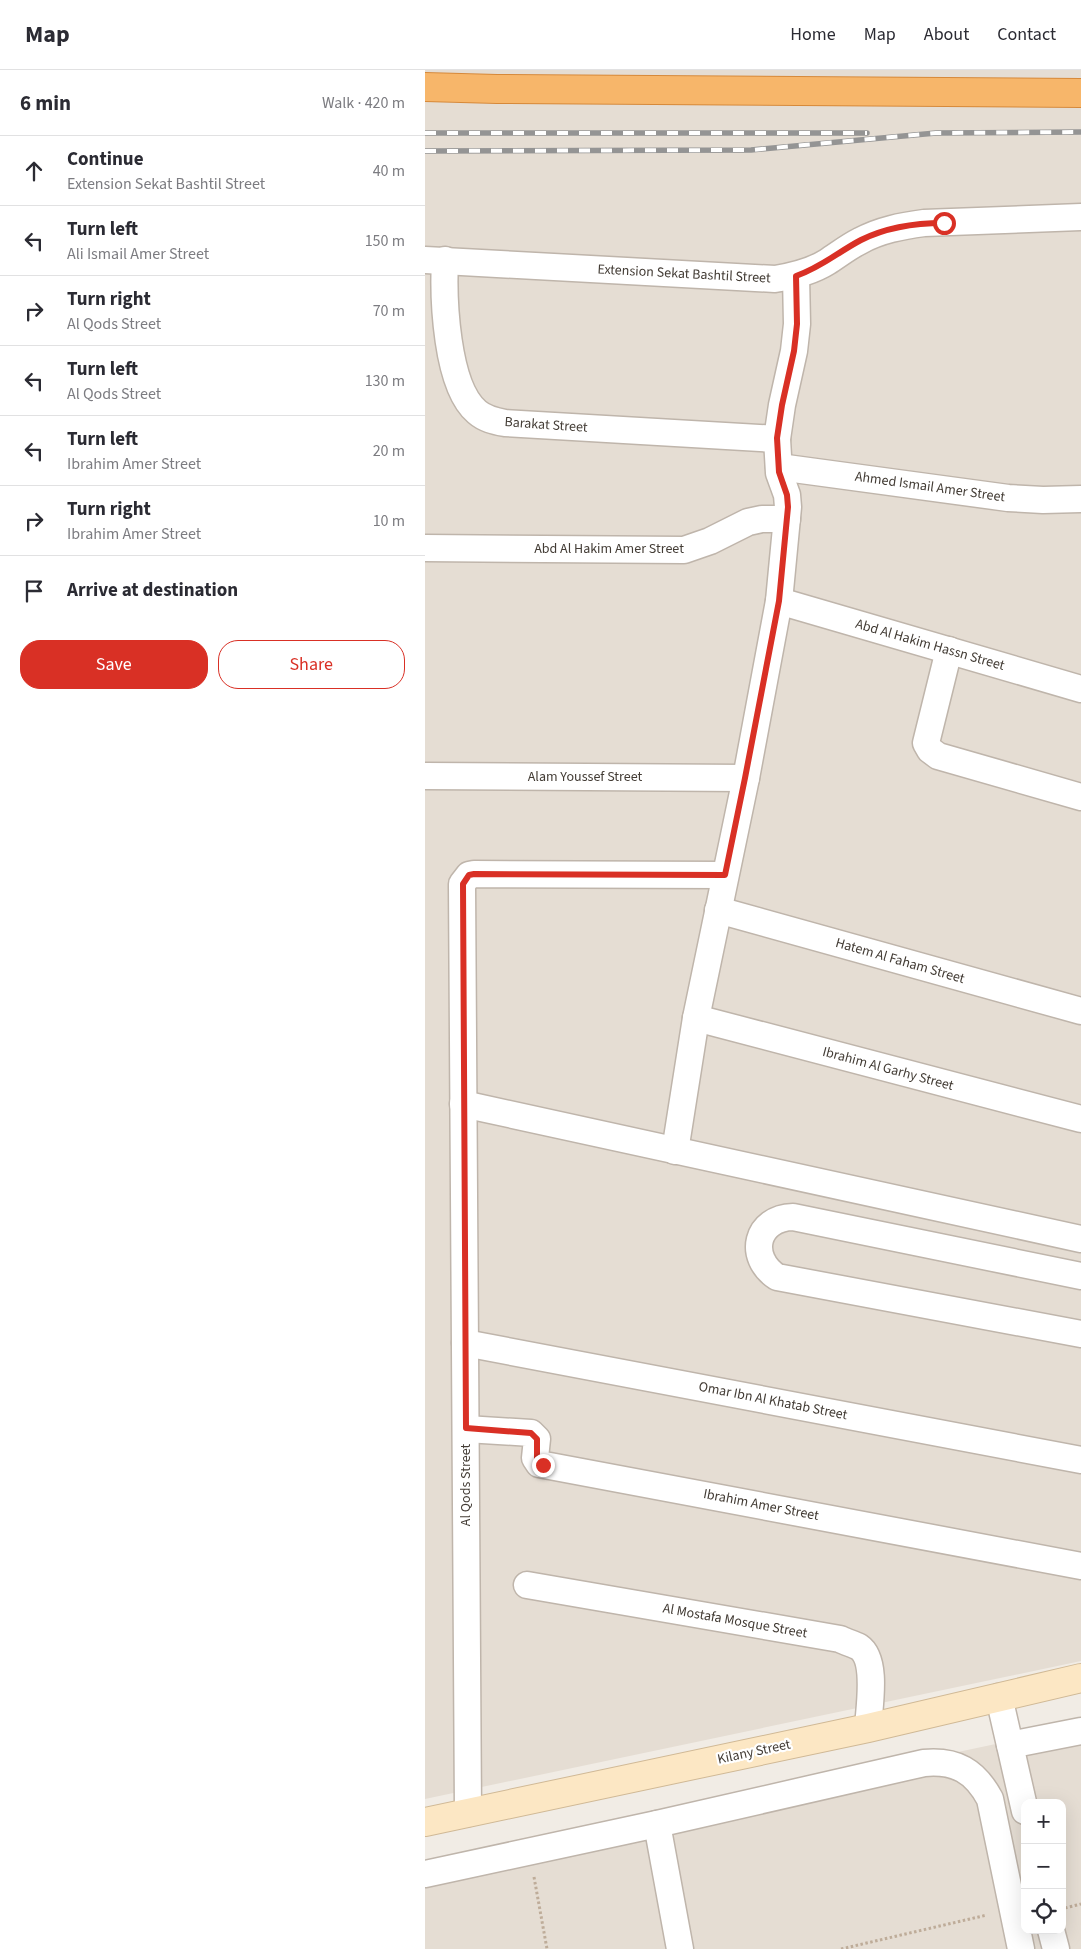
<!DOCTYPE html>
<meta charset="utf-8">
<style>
body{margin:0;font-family:"Source Sans 3",sans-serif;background:#f7f7f7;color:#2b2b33}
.controls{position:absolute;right:15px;bottom:15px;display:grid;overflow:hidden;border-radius:10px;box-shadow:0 5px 20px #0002}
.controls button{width:45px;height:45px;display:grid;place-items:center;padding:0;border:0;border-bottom:1px solid #e1e1e2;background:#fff;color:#2b2b33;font:25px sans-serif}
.stop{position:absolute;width:15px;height:15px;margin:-11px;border:4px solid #d93025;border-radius:50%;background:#fff}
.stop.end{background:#d93025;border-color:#fff;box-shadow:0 1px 5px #0008}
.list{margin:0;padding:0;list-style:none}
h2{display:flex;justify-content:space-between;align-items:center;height:65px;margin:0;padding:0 20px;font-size:21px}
h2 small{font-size:16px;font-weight:400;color:#7c7c81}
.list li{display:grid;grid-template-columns:32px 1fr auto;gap:15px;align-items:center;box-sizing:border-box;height:70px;padding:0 20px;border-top:1px solid #e1e1e2}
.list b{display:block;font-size:19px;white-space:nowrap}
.list p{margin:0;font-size:16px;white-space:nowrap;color:#7c7c81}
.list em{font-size:16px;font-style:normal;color:#7c7c81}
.actions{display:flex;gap:10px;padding:15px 20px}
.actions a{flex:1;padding:11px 0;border:1px solid #d93025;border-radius:20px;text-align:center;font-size:18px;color:#d93025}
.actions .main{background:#d93025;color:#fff}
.icon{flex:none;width:28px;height:28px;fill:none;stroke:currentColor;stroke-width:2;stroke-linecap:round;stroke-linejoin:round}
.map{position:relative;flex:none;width:656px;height:1879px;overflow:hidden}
header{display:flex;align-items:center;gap:30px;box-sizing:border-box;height:70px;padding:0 25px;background:#fff;border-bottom:1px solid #e1e1e2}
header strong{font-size:24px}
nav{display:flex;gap:28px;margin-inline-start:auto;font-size:18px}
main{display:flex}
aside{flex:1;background:#fff}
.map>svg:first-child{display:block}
</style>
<header>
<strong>Map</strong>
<nav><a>Home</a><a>Map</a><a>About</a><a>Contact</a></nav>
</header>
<main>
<aside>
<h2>6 min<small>Walk · 420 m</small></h2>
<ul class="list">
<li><svg class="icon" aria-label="ahead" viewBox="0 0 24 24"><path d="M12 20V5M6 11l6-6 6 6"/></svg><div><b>Continue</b><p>Extension Sekat Bashtil Street</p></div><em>40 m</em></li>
<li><svg class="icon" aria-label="left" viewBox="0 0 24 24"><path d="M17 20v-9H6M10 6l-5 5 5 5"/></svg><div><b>Turn left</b><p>Ali Ismail Amer Street</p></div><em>150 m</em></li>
<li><svg class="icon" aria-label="right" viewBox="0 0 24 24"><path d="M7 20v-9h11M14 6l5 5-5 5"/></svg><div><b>Turn right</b><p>Al Qods Street</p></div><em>70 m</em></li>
<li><svg class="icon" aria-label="left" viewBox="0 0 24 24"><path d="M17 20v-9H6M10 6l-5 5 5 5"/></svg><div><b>Turn left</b><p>Al Qods Street</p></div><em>130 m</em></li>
<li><svg class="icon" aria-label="left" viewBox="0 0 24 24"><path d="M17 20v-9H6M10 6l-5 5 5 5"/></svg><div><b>Turn left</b><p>Ibrahim Amer Street</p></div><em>20 m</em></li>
<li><svg class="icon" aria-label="right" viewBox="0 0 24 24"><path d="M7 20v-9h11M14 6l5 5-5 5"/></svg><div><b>Turn right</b><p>Ibrahim Amer Street</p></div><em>10 m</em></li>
<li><svg class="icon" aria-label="arrive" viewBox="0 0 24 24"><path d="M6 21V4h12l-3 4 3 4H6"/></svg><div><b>Arrive at destination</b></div></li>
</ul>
<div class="actions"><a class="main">Save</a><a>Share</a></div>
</aside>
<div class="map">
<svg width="656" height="1879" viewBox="0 0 656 1879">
<rect width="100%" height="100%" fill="#f1ece5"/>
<g fill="#e5ddd3" fill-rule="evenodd">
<path d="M0 0H656V1591L0 1729Z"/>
<path d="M656 1656V1879H0V1795ZM600 1733H637V1860H600Z"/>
</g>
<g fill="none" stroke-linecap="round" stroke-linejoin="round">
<defs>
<g id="street">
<path d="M0 190 350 209C369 206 386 202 402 192 413 185 423 177 435 171 455 160 477 156 499 153L656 147"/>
<path d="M20 190C18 228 21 316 52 342 60 349 69 351 80 353L352 369"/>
<path d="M354 397 583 428 618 430 656 429"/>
<path d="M0 478 259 480 285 471 323 452 337 449H362"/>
<path d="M354 531 656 619"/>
<path d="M524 580 501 673 505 680 513 686 656 727"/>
<path d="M0 706 321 708"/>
<path d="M293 840 656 941"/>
<path d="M271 948 656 1049"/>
<path d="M38 1034 656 1169"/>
<path d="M250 1081 271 948 321 708 354 531 363 437 362 425 354 403 352 369 357 335 369 281 372 254 371 206"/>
<path d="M656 1206 368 1147C331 1148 322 1187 352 1207L656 1264"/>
<path d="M40 1273 656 1390"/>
<path d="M41 1359 106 1363 112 1369 110 1388 114 1394 656 1496"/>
<path d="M102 1515 415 1569C421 1572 428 1574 434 1577 453 1590 444 1637 443 1658"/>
<path d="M574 1627 600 1741"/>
<path d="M585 1675 656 1661"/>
<path d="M43 1743 37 814 44 805 49 804 300 805"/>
<path d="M232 1754 255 1879"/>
<path d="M0 1804 232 1754 499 1693C531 1690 550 1701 565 1729L596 1879"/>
<path d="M626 1860 631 1879"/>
</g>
<path id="secondary" d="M0 1752 443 1658 656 1608"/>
<path id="highway" d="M0 17 72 19 656 23"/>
</defs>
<use href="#street" stroke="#bfb5ab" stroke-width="29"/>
<use href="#secondary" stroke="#d0b996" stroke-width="30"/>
<use href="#highway" stroke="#d6893a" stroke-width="30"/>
<g stroke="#beac99" stroke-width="3" stroke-dasharray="2.5 2.5" stroke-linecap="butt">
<path d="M109 1807 122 1879"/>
<path d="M640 1838 656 1834"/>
<path d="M416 1879 562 1845"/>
</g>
<use href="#street" stroke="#fff" stroke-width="26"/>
<use href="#secondary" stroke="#fce7c4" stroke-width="28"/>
<use href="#highway" stroke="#f7b66a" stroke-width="28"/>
<defs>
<g id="rail">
<path d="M0 63H442"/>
<path d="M0 81 326 80 511 63 656 62"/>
</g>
</defs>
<use href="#rail" stroke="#949494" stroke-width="5.5"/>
<use href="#rail" stroke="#fff" stroke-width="4" stroke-dasharray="11" stroke-linecap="butt"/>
</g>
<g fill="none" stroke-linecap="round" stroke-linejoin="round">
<path stroke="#d93025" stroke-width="6" d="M118 1395 112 1392V1369L106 1363 41 1358 38 814 44 805 49 804 300 805 320 708 354 531 363 437 362 425 354 402 352 368 357 335 369 281 372 254 371 206C397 197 413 182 436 170 462 157 490 153 519 153"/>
</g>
<g text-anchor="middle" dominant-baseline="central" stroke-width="4.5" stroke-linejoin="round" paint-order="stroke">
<g font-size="14" fill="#433c35" stroke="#fff">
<text transform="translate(259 204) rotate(3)">Extension Sekat Bashtil Street</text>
<text transform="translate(121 355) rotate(4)">Barakat Street</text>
<text transform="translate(505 417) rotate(8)">Ahmed Ismail Amer Street</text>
<text x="184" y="479">Abd Al Hakim Amer Street</text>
<text transform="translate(505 575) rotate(16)">Abd Al Hakim Hassn Street</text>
<text x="160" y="707">Alam Youssef Street</text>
<text transform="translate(475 891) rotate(16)">Hatem Al Faham Street</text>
<text transform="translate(463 999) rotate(15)">Ibrahim Al Garhy Street</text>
<text transform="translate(348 1331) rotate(11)">Omar Ibn Al Khatab Street</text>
<text transform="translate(41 1415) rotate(-90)">Al Qods Street</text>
<text transform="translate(336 1435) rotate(11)">Ibrahim Amer Street</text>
<text transform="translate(310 1551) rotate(10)">Al Mostafa Mosque Street</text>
<text transform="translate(329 1682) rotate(-12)">Kilany Street</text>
</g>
</g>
</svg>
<div class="controls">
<button>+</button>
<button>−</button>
<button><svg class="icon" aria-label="locate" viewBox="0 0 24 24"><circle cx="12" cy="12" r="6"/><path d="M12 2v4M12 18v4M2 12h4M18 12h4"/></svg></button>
</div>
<div class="stop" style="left:519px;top:153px"></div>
<div class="stop end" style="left:118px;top:1395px"></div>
</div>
</main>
